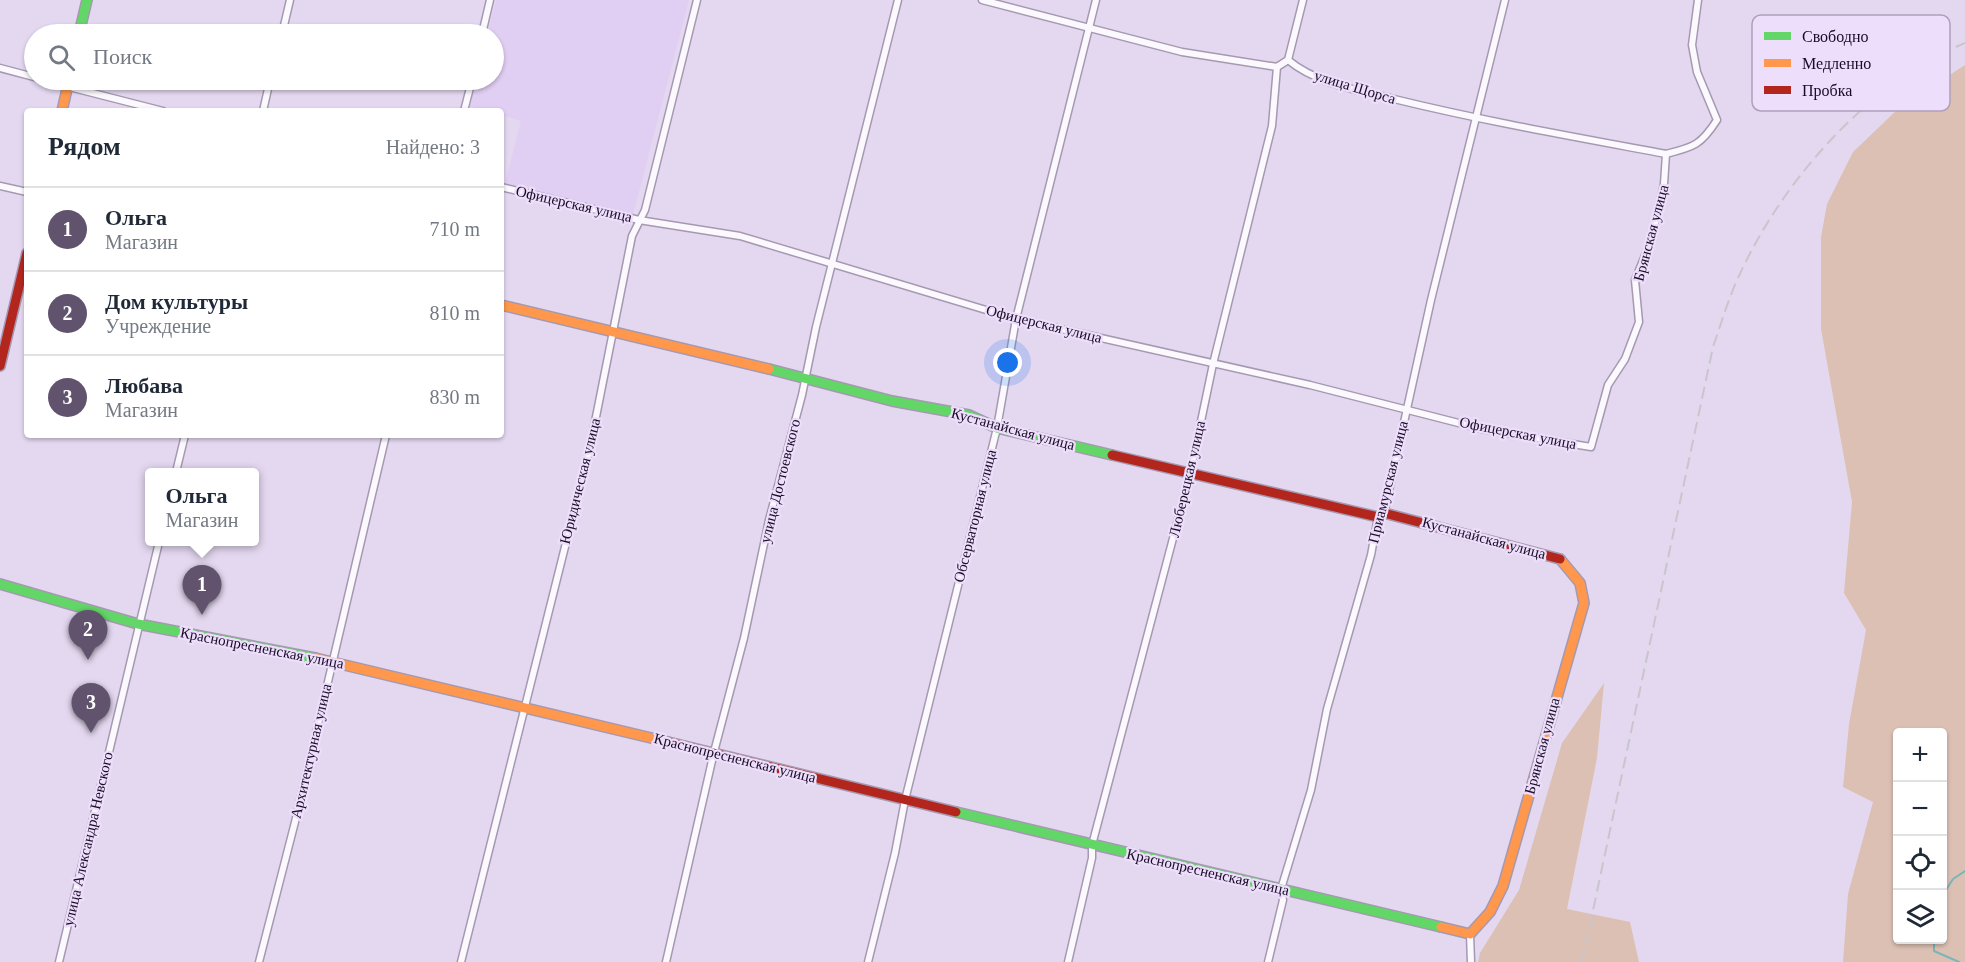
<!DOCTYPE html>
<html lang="ru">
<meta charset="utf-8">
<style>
body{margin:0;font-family:Georgia,serif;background:#f6f6f7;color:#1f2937}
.controls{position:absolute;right:18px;bottom:18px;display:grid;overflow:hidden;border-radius:6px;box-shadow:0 2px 4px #0004}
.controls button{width:54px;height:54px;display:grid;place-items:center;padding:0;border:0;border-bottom:2px solid #e0e1e3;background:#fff;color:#1f2937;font:30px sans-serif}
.you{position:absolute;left:1008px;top:363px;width:21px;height:21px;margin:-15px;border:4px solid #fff;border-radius:50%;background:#1a73e8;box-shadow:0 0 0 9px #1a73e833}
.badge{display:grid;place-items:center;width:39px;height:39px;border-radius:50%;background:#61536d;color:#fff;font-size:20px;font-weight:700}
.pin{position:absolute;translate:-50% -50px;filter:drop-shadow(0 2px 3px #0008)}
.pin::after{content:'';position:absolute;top:32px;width:21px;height:18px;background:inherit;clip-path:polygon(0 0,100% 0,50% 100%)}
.popup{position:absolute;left:145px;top:468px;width:114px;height:78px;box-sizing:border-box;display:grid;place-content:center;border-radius:6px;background:#fff;filter:drop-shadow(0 2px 4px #0005);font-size:20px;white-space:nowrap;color:#747a83}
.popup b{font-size:22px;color:#1f2937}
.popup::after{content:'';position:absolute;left:50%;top:100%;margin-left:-12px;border:12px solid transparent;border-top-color:#fff}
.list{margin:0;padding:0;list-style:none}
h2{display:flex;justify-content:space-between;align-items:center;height:78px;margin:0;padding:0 24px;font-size:26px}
h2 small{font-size:20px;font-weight:400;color:#747a83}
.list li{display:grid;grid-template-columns:39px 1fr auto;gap:18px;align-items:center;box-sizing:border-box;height:84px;padding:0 24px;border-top:2px solid #e0e1e3}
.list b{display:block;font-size:22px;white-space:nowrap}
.list p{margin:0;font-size:20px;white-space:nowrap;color:#747a83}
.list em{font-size:20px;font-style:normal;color:#747a83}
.icon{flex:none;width:33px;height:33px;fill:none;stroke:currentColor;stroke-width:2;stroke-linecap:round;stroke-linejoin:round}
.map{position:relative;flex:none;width:1965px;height:962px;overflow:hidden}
.search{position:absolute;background:#fff;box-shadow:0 2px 4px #0004;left:24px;top:24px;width:480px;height:66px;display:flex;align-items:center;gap:15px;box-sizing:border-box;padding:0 21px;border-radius:33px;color:#747a83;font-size:22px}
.panel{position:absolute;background:#fff;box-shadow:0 2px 4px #0004;left:24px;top:108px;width:480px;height:330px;border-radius:6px}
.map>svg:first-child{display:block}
</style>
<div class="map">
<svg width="1965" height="962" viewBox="0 0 1965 962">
<rect width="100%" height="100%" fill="#e4d8f0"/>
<path fill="#e1cef3" d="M496 0H689L633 215 504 187 521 121 501 115V111L470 107 476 80H494V34H487Z"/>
<g fill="#dcc0b3" fill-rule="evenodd">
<path d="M1965 65V962H1843L1848 894 1873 802 1843 787 1849 724 1866 630 1844 593 1852 502 1821 329V237L1827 204 1853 152 1899 108ZM1898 732H1942V940H1898Z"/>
<path d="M1604 683 1597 758 1567 909 1630 922 1639 962H1478L1480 953 1519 890 1562 743Z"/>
</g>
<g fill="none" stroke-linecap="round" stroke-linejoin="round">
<g stroke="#7ab6b8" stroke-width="2">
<path d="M1942 896 1953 879 1965 871"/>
<path d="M1934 940V951L1959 962"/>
</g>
<defs>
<g id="street">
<path d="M982 0 1182 52 1277 67 1288 60C1317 84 1358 90 1394 99 1484 121 1575 137 1666 154 1694 147 1701 145 1717 120L1697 72 1692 45 1698 0"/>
<path d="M282 34 290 0"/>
<path d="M482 34 490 0"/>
<path d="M0 68 34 77"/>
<path d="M42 80 163 111"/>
<path d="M263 111 270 80"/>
<path d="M464 111 472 80"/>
<path d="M0 186 27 192"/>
<path d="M501 187 639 220 740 236 1016 319 1310 385 1482 429 1591 447 1608 385 1625 359 1639 322 1635 280 1651 241 1664 184 1666 154"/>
<path d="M176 472 185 435"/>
<path d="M1470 934 1471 962"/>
<path d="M59 962 159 542"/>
<path d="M259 962 295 822 386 435"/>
<path d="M461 962 590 447 632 236 645 210 697 0"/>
<path d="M666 962 714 752 744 638 769 520 802 395 816 327 898 0"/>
<path d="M868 962 895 853 905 800 997 428 1016 319 1096 0"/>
<path d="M1068 962 1092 858V845L1190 474 1213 364 1272 126 1277 67 1288 60 1303 0"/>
<path d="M1268 962 1283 900 1281 889 1311 790 1327 709 1371 555 1378 517 1384 513 1431 300 1505 0"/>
</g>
<g id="fast">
<path d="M79 34 87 0"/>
<path d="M769 369 892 401 969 415 997 428 1112 455"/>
<path d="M0 584 138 624 315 658"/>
<path d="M956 812 1441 927"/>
</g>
<g id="slow">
<path d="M62 111 69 80"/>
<path d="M501 305 769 369"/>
<path d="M315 658 668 742"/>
<path d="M1441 927 1470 934 1490 912 1503 886 1584 603 1580 583 1560 559"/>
</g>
<g id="jam">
<path d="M0 366 27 253"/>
<path d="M1112 455 1378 517 1384 513 1560 559"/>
<path d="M668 742 956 812"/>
</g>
</defs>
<use href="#street" stroke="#a599b1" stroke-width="9"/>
<use href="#fast" stroke="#a599b1" stroke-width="12"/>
<use href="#slow" stroke="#a599b1" stroke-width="12"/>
<use href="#jam" stroke="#a599b1" stroke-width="12"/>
<use href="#street" stroke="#fbf9fd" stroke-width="6"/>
<use href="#fast" stroke="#63d668" stroke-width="9"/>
<use href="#slow" stroke="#ff974d" stroke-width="9"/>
<use href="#jam" stroke="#b3261e" stroke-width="9"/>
<path stroke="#c9c5cc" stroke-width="2" stroke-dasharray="12 6" stroke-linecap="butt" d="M1582 962 1713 347C1721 324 1728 300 1738 278 1782 181 1866 85 1965 43"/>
</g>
<g text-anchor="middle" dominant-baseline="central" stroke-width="4.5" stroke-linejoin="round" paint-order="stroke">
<g font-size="15" fill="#1a0c26" stroke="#eddefc">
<text transform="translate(1355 87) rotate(17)">улица Щорса</text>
<text transform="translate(574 204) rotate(13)">Офицерская улица</text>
<text transform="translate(1651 233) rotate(-75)">Брянская улица</text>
<text transform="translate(1044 324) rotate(14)">Офицерская улица</text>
<text transform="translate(1013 429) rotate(15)">Кустанайская улица</text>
<text transform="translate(1518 433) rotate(11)">Офицерская улица</text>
<text transform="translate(1187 479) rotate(-77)">Люберецкая улица</text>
<text transform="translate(580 481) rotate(-76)">Юридическая улица</text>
<text transform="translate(780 481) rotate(-76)">улица Достоевского</text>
<text transform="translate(1388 482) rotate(-76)">Приамурская улица</text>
<text transform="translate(975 516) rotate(-76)">Обсерваторная улица</text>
<text transform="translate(1484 538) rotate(15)">Кустанайская улица</text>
<text transform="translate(262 648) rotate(11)">Краснопресненская улица</text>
<text transform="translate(1542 746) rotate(-75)">Брянская улица</text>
<text transform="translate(311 751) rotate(-77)">Архитектурная улица</text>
<text transform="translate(735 758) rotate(14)">Краснопресненская улица</text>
<text transform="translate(88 839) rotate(-77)">улица Александра Невского</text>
<text transform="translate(1208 872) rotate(13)">Краснопресненская улица</text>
</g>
</g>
<rect x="1752" y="15" width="198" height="96" rx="9" fill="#eddefc" stroke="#ae9fbc" stroke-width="1.5"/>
<rect x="1764" y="32" width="27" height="8" fill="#63d668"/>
<rect x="1764" y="59" width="27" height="8" fill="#ff974d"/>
<rect x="1764" y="86" width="27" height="8" fill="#b3261e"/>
<g font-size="16" fill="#1a0c26">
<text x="1802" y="42">Свободно</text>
<text x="1802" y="69">Медленно</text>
<text x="1802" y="96">Пробка</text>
</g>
</svg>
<div class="controls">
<button>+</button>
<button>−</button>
<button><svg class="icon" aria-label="locate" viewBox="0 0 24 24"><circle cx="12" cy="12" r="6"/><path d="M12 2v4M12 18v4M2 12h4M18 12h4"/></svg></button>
<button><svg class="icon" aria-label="layers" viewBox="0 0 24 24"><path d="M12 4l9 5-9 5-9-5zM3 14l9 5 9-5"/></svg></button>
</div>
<div class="you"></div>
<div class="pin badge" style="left:202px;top:615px">1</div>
<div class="popup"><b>Ольга</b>Магазин</div>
<div class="pin badge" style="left:88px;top:660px">2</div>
<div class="pin badge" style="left:91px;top:733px">3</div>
<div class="search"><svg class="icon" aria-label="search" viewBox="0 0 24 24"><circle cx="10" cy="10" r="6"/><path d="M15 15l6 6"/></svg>Поиск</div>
<section class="panel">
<h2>Рядом<small>Найдено: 3</small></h2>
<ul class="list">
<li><span class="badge">1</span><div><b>Ольга</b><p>Магазин</p></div><em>710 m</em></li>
<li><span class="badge">2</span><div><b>Дом культуры</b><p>Учреждение</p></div><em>810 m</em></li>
<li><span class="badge">3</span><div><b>Любава</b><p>Магазин</p></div><em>830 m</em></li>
</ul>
</section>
</div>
